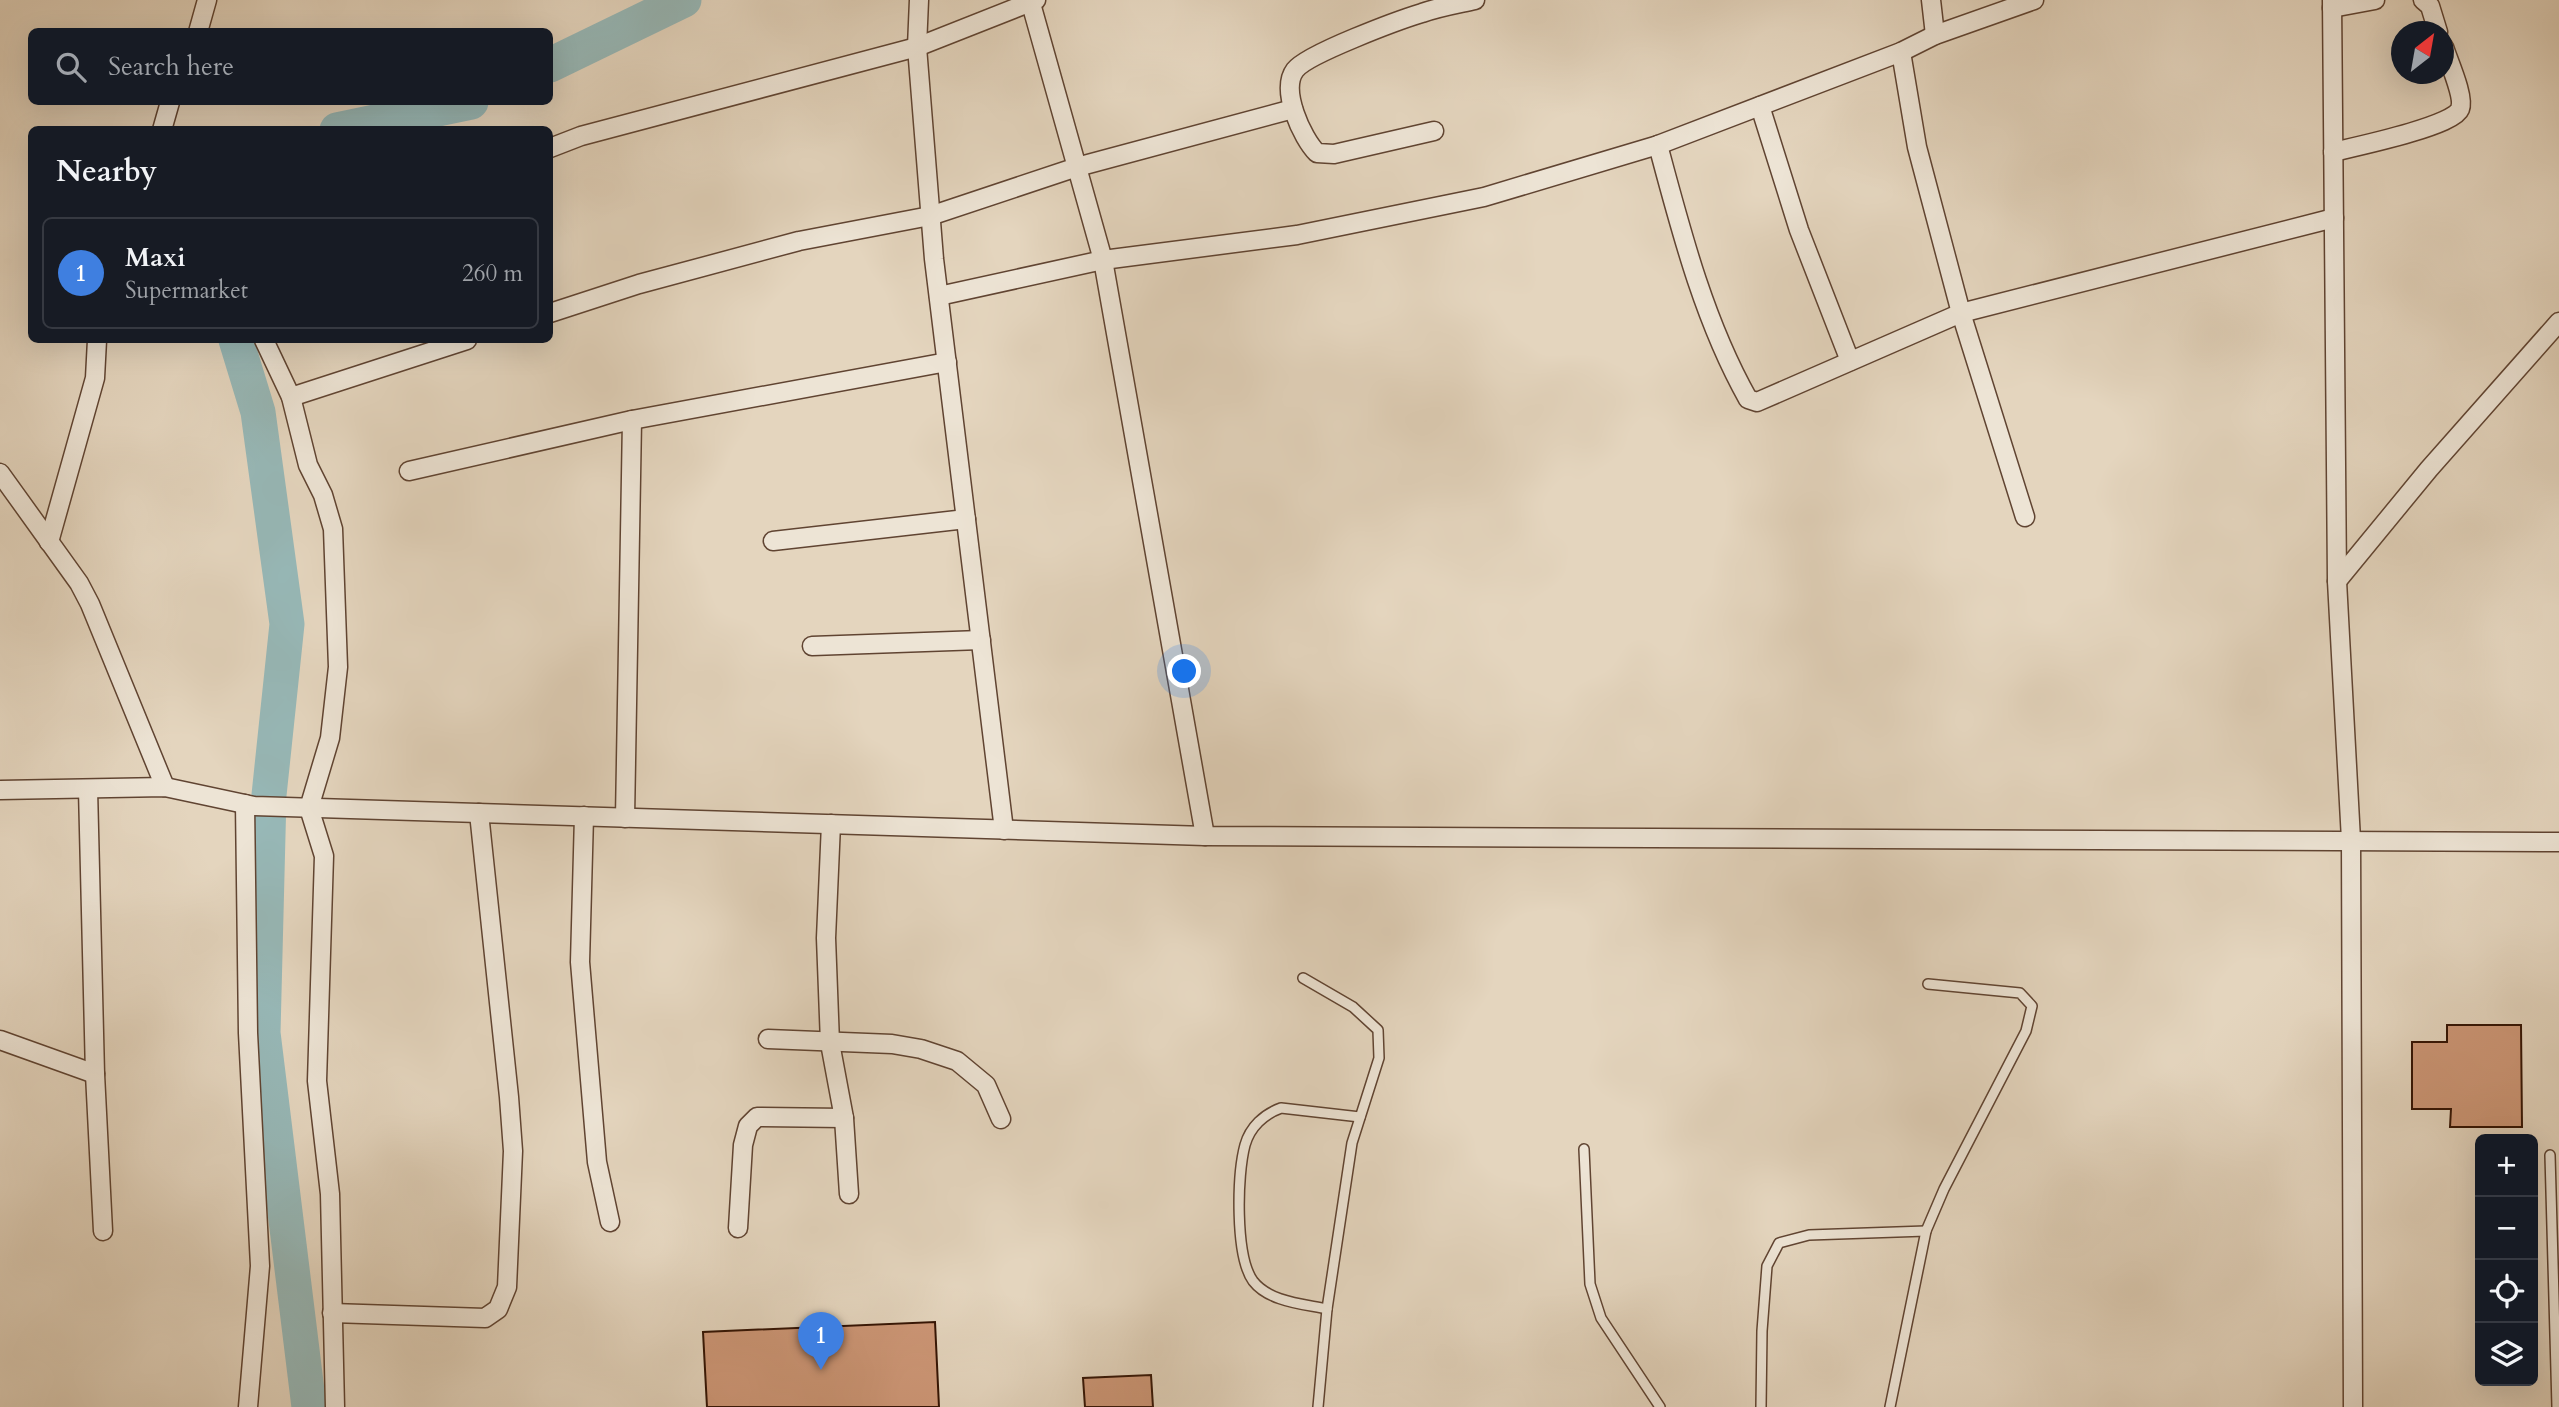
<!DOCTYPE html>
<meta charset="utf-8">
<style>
body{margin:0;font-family:Cardo,serif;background:#242831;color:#f1f3f6}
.controls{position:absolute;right:21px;bottom:21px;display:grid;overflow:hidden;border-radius:10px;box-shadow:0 7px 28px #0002}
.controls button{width:63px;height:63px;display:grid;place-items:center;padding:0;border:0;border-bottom:2px solid #363941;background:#171b24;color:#f1f3f6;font:35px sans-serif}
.compass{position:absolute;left:2391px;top:21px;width:63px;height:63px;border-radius:50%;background:#171b24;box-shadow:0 7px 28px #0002;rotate:31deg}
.you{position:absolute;left:1185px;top:672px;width:24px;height:24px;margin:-18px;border:5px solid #fff;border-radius:50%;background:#1a73e8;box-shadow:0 0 0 10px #1a73e833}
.badge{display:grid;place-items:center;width:46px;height:46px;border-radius:50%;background:#b45309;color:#fff;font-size:23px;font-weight:700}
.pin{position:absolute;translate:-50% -58px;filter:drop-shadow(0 2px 4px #0008)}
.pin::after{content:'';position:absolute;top:37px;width:24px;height:21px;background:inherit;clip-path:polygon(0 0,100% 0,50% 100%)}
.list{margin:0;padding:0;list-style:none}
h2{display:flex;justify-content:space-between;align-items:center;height:91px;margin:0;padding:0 28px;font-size:30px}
h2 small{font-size:23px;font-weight:400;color:#9ea1a6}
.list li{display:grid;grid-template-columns:46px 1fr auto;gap:21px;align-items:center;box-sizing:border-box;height:112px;margin:0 14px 14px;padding:0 14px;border:2px solid #363941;border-radius:10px}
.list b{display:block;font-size:26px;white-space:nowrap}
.list p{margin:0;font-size:23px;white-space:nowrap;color:#9ea1a6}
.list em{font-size:23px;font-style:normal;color:#9ea1a6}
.icon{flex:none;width:38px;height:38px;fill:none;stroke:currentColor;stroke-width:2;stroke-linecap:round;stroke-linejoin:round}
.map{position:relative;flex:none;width:2559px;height:1407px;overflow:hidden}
.search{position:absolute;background:#171b24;box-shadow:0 7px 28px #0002;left:28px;top:28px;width:525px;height:77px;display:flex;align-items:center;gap:18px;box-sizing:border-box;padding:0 24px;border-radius:10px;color:#9ea1a6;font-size:26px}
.panel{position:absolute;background:#171b24;box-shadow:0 7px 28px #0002;left:28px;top:126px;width:525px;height:217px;border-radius:10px}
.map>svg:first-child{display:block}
</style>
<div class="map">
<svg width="2559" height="1407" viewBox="0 0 2559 1407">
<rect width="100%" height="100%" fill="#e4d5be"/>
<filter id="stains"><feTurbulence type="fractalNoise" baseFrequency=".00286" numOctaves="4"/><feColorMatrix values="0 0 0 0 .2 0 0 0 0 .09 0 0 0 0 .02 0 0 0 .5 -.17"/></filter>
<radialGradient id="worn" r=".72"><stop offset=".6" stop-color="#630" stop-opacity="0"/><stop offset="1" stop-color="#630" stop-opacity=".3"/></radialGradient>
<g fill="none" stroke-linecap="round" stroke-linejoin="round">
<g stroke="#97b8b7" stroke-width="35">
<path d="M550 65 684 0"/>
<path d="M337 130 471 102"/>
<path d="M236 340 258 412 287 624 269 795 263 1033 309 1407"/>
</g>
</g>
<g fill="#cd9777" stroke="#341404" stroke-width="2">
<path d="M2447 1025H2521L2522 1127H2450L2451 1109H2412V1042H2447Z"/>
<path d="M935 1322 939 1407H707L703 1332Z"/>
<path d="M1151 1375 1153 1407H1085L1083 1378Z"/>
</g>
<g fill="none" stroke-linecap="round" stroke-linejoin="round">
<defs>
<g id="service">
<path d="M1303 978 1353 1007 1378 1030 1379 1058 1352 1143 1327 1309 1318 1407"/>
<path d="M1584 1149 1590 1284 1601 1318 1660 1407"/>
<path d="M2550 1155 2557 1407"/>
<path d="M1327 1309C1304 1304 1269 1302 1253 1281 1235 1256 1237 1175 1245 1145 1250 1127 1264 1114 1281 1108L1360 1117"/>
<path d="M1761 1407 1762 1331 1767 1266 1779 1243 1809 1235 1926 1231"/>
<path d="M1890 1407 1926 1231 1944 1189 2026 1031 2032 1006 2020 993 1928 984"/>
</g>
<g id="minor">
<path d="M919 0 917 47 934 259 1004 830"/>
<path d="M1030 0 1103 260 1205 836"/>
<path d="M1931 0 1935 35"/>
<path d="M2332 0 2337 581 2351 840 2353 1407"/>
<path d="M2423 0 2430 6 2438 32"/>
<path d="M2332 8 2375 0"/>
<path d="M198 32 207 0"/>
<path d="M1901 52 1917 147 1961 313 2025 517"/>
<path d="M1760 106 1799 230 1850 361"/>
<path d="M162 130 170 102"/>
<path d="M1434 131 1334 154 1317 153C1302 138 1280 90 1295 70 1307 54 1399 20 1422 13 1439 7 1457 4 1475 0"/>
<path d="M1658 145C1681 231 1704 321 1748 399L1757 402 1961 313 2334 218"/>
<path d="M550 148 581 136 917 47 1036 0"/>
<path d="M2333 152C2354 147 2454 126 2460 109 2465 97 2448 60 2444 47"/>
<path d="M939 296 1103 260 1297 235 1484 197 1658 145 1901 52 1935 35 2034 0"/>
<path d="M550 313 639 284 799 241 930 216 1077 167 1293 109"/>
<path d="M264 340 291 397 308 465 323 495 333 529 338 667 330 738 309 808 324 856 317 1081 330 1194 335 1407"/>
<path d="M291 397 467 340"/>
<path d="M409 471 632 420 947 362"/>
<path d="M0 473 79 583 90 604 165 787"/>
<path d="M773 541 966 519"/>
<path d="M49 542 95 378 97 340"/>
<path d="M2337 581 2429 469 2559 322"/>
<path d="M812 646 981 640"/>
<path d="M88 789 95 1074 103 1231"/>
<path d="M0 790 165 787 254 806 1205 836 2559 842"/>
<path d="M245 804 248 1033 260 1266 248 1407"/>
<path d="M584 816 580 962 597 1162 610 1222"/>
<path d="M625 818 632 420"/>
<path d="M831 824 826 938 830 1043 844 1118 849 1194"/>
<path d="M768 1039 892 1044 921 1049 957 1061 986 1085 1001 1119"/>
<path d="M0 1040 95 1074"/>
<path d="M738 1228 743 1145 748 1126 757 1117 844 1118"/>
<path d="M332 1313 485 1318 498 1309 507 1287 513 1151 509 1097 479 813"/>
</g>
</defs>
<use href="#service" stroke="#604432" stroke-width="12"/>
<use href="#minor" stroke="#604432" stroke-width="21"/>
<use href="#service" stroke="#ede4d5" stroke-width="9"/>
<use href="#minor" stroke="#ede4d5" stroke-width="18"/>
</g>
<rect width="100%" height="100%" filter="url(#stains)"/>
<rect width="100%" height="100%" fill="url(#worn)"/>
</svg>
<div class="controls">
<button>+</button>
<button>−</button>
<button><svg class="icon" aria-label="locate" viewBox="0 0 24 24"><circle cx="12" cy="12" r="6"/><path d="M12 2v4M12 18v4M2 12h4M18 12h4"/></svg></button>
<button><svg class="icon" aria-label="layers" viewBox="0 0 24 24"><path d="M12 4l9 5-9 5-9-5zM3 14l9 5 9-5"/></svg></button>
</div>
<svg class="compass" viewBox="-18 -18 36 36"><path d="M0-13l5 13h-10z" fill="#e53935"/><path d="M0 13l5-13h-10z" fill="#9ea1a6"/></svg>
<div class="you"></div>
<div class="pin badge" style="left:821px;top:1370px;background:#3f7fe0">1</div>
<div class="search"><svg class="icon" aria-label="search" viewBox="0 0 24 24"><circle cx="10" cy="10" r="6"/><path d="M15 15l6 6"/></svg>Search here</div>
<section class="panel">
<h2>Nearby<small></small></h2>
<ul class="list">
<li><span class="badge" style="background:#3f7fe0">1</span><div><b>Maxi</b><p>Supermarket</p></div><em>260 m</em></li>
</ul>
</section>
</div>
